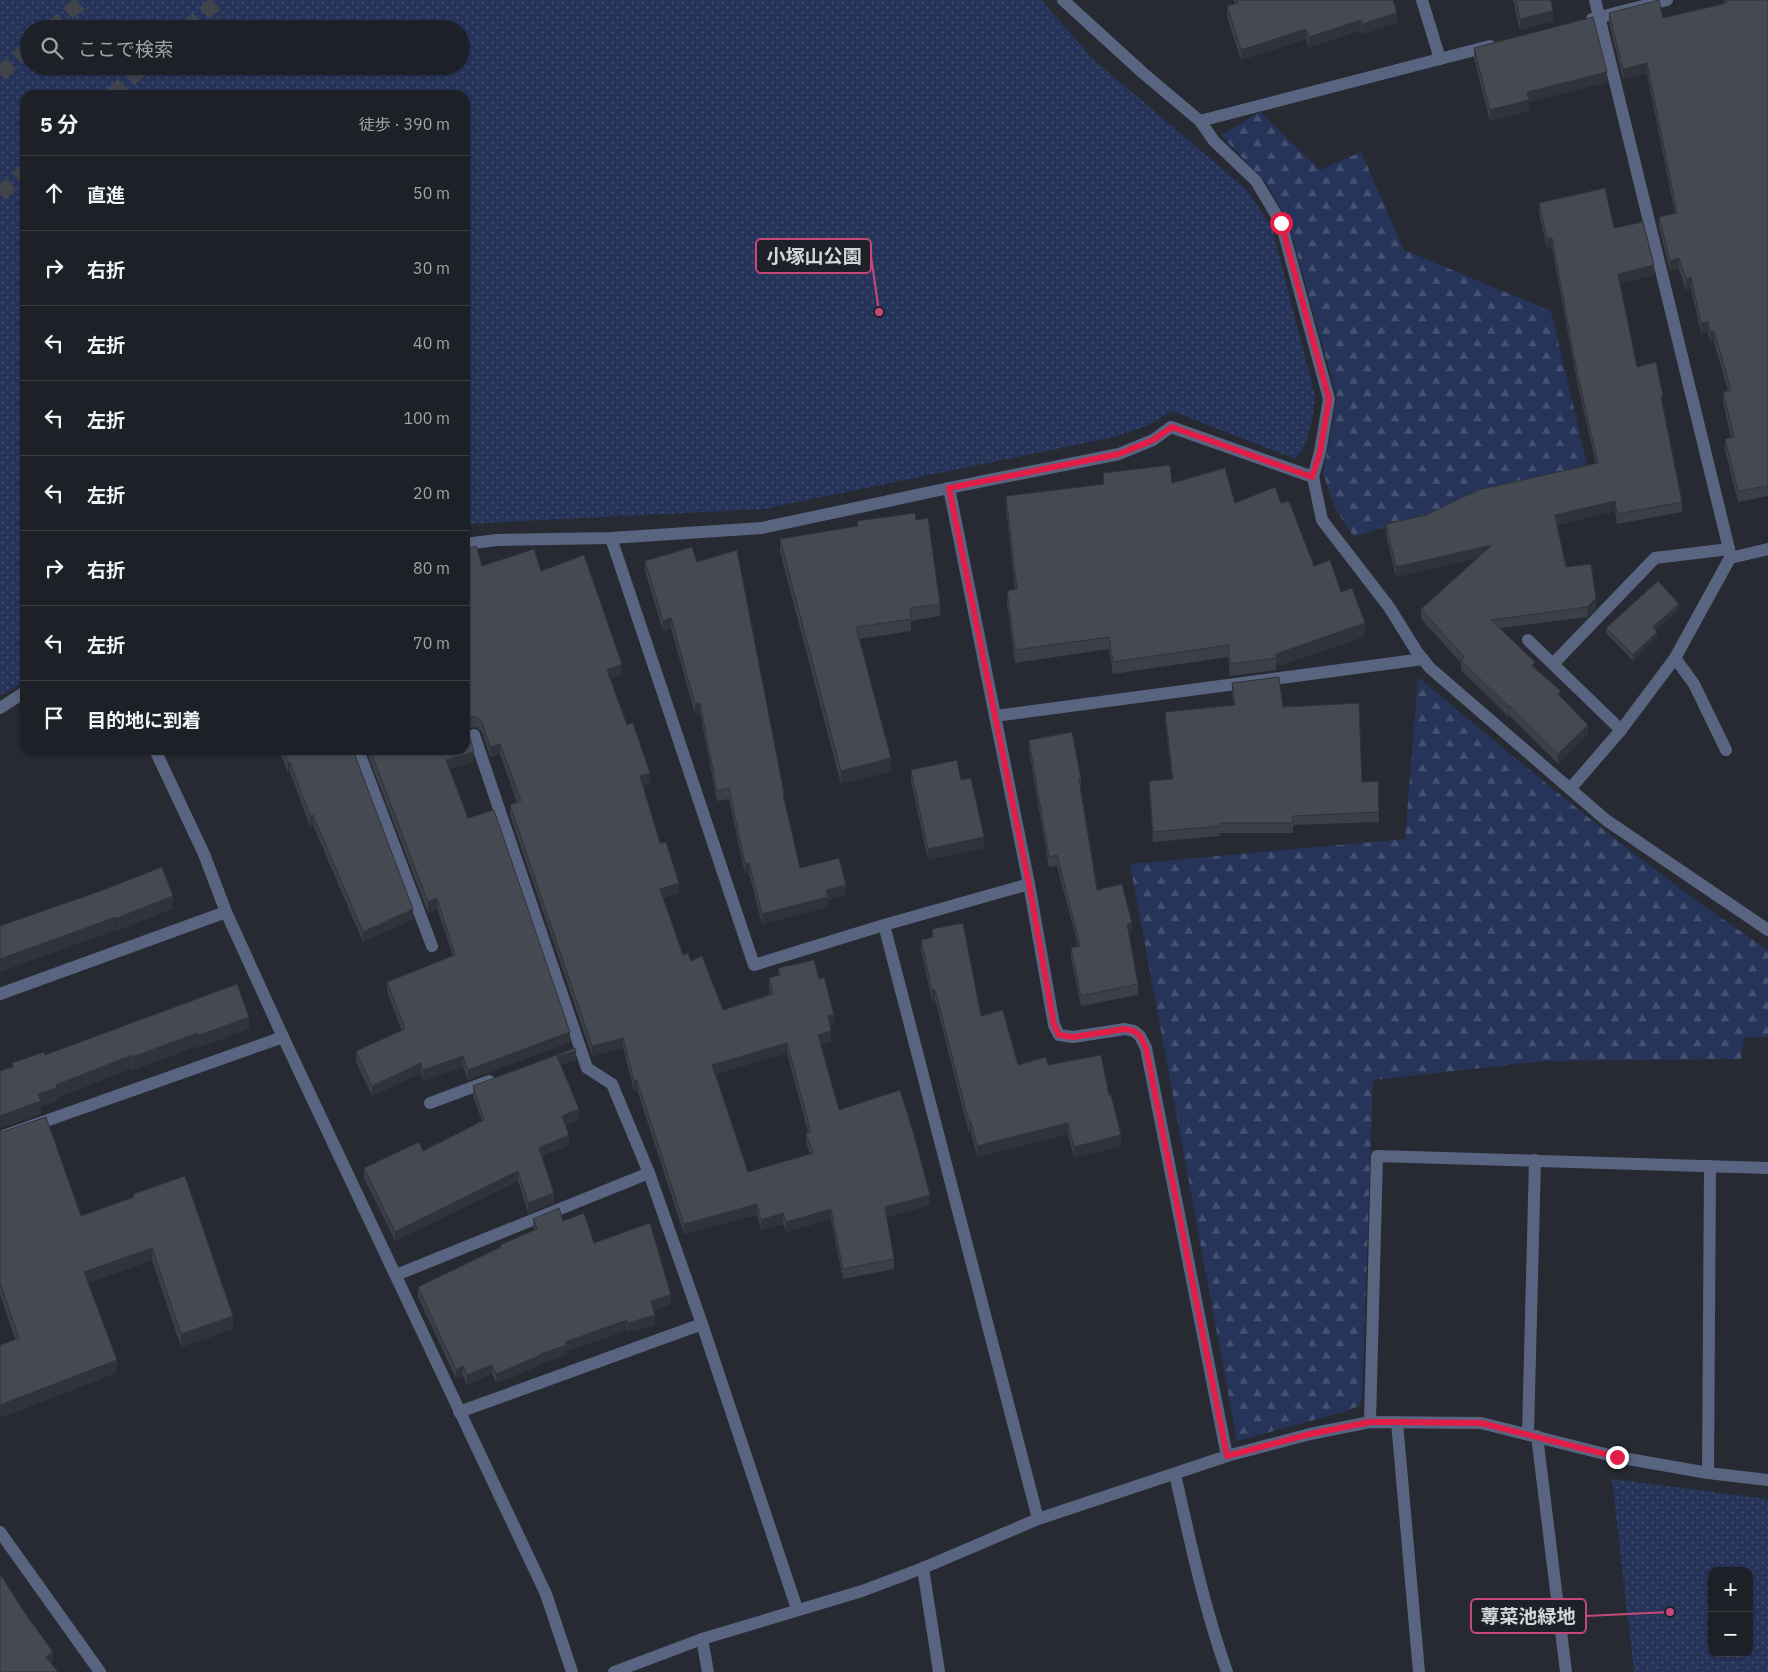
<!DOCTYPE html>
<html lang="ja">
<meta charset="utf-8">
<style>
body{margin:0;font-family:"IBM Plex Sans","Noto Sans JP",sans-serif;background:#2a2d32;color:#f1f3f6}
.controls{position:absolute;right:15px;bottom:15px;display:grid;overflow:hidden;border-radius:10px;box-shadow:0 1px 4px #0004}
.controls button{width:45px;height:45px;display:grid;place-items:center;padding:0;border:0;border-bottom:1px solid #3b3e43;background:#1d2026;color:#f1f3f6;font:25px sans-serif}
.stop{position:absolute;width:15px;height:15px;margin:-11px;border:4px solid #e11d48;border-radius:50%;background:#fff}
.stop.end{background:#e11d48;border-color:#fff;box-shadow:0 1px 5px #0008}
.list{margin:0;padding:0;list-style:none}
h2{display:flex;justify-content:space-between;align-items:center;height:65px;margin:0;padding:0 20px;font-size:21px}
h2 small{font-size:16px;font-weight:400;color:#a0a3a7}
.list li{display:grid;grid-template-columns:32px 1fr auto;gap:15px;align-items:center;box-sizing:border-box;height:75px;padding:0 20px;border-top:1px solid #3b3e43}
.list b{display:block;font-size:19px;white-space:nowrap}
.list em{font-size:16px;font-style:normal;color:#a0a3a7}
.icon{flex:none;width:28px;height:28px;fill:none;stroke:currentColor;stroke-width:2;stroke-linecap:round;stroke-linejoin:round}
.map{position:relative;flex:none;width:1768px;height:1672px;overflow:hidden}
.search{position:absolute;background:#1d2026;box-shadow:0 1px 4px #0004;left:20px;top:20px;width:450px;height:55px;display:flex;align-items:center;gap:12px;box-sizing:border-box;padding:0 18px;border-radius:28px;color:#a0a3a7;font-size:19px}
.panel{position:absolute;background:#1d2026;box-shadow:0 1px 4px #0004;left:20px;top:90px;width:450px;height:665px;border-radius:15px}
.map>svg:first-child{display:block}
</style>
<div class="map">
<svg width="1768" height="1672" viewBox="0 0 1768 1672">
<defs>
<pattern id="forest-firs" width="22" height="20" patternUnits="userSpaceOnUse" patternTransform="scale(1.25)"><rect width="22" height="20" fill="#26345a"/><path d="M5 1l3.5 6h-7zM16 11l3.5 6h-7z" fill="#455171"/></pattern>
<pattern id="park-dots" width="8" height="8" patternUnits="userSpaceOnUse" patternTransform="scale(1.25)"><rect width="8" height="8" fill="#26345a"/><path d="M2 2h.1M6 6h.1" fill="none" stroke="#455171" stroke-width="1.8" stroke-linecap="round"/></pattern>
</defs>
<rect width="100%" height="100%" fill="#272a32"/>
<g fill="url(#forest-firs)">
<path d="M1260 112 1320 170 1361 152 1404 250 1551 311 1587 465 1354 537 1335 508 1323 473 1337 398 1288 221 1266 183 1221 135Z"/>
<path d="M1418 677C1532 772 1645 868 1768 950V1037H1744L1741 1059 1544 1061 1373 1080 1362 1398 1359 1406 1343 1412 1237 1441 1130 864 1405 839Z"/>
</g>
<g fill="url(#park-dots)" fill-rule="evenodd">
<path d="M0 0H1041L1094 60 1247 190 1272 228 1315 396 1312 420 1305 446 1295 459 1172 411 1146 426 1114 437 764 509 465 524V95H25V681L0 696ZM29 29H461V66H29Z"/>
<path d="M1612 1479 1768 1499V1672H1634ZM1712 1571H1749V1653H1712Z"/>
</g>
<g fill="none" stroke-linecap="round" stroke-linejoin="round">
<g stroke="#41444b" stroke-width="15" stroke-dasharray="15 8" stroke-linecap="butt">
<path d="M51 29 83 0"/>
<path d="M187 29 219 0"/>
<path d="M0 74 29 48"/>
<path d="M112 95 144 66"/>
<path d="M0 194 25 172"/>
</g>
<g stroke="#596580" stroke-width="12">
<path d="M1200 121 1214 141 1256 181 1281 223 1329 399 1320 452 1313 477"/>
<path d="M1528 640 1621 730"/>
<path d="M1675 658 1694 684 1726 750"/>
<path d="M1553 664 1655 558 1729 549"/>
<path d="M0 708 25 692"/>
<path d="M155 750 204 854 226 912 283 1037 546 1594 572 1672"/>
<path d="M358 750 432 946"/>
<path d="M430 1103 489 1081"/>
<path d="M396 1275 649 1173"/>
<path d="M459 1412 702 1324"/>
<path d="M1370 1422 1377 1156 1768 1168"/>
<path d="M1528 1433 1535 1160"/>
<path d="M1537 1436 1566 1672"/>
<path d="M1708 1473 1710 1166"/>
</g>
<g stroke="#596580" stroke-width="12">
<path d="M1063 0 1143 73 1200 121 1490 46"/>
<path d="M1422 0 1440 59"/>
<path d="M1592 19 1667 0"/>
<path d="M949 488 1029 884 1054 1025 1059 1035 1073 1037 1125 1029 1134 1031 1140 1036 1146 1048 1227 1456"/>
<path d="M611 538 754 965 884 925 1029 884"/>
<path d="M465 544 497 540 611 538 762 528 949 488 1119 454 1153 440 1171 427 1313 477 1322 520 1389 607 1417 652 1430 668 1606 820 1768 930"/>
<path d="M1730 558 1768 549"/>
<path d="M995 716 1423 659"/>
<path d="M474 735 587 1068 612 1084 649 1173 702 1324 797 1609"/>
<path d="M1570 789 1621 730 1675 658 1730 558 1729 549 1595 0"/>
<path d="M884 925 1038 1519"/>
<path d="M0 994 226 912"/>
<path d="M0 1137 283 1037"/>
<path d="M1397 1422 1419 1672"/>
<path d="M1175 1474C1190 1541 1204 1607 1227 1672"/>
<path d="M0 1532 100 1672"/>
<path d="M923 1568 939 1672"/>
<path d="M702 1639 708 1672"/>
<path d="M614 1672 702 1639 862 1591 923 1568 1038 1519 1227 1456 1310 1434 1370 1422 1481 1423 1617 1457 1708 1473 1768 1480"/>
</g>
</g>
<g fill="#3b3f47" fill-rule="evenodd">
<path d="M1234 0H1393L1397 23 1362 34 1361 30 1309 48 1306 39 1241 60 1227 17V6L1235 4Z"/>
<path d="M1513 0H1551L1553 21 1520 30Z"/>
<path d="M1724 0H1768V496L1738 502 1725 450V439L1731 438 1723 402V392L1728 391 1714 342H1710L1708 332 1701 334 1691 288 1686 290 1679 269 1670 271 1659 228V217L1675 214 1647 74 1623 79 1609 23V13L1663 18 1725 3Z"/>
<path d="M1474 48 1607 82 1529 102V111L1490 121 1474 58Z"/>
<path d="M1539 203 1614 228 1654 275 1620 283 1637 367 1663 405 1682 502V512L1617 524 1615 511 1557 525 1566 567 1596 608 1587 617 1500 628 1561 697 1588 734 1558 764 1509 715 1508 716 1461 670V663L1421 619V609L1478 558 1396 577 1386 534V524L1426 515 1596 464 1578 387 1552 248 1547 249 1539 213Z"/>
<path d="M1103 473 1172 483 1235 503H1281L1314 566 1341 592 1365 636 1276 667V670L1230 676 1228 657 1113 674 1109 649 1015 663 1007 603V591L1015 589 1006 508V496L1103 485Z"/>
<path d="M916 520 940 604V616L911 621V631L859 639 891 771 841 784 780 552V539L857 526V521Z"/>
<path d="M645 561 697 562 784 799 800 868 846 895 828 900V907L762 924 749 873 745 874 729 799 717 801 700 713 695 714 671 628 663 631 645 571Z"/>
<path d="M482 566 541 571 622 674 610 679 627 725 650 783 643 785 660 843 679 893 663 898 683 955 691 961 723 1010 770 994 769 989V978L778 976V968L819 979 834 1025 830 1026 831 1042 821 1044 839 1110 930 1205 886 1217 894 1259V1269L843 1279 831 1219 786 1232 783 1224 761 1230 757 1215 684 1234 637 1090 634 1091 623 1048 592 1056 510 815V805L517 802 500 754 490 757 482 732 476 727 471 728 468 731 474 762 450 769 468 818 570 1042 468 1080 463 1067 423 1081 421 1073 372 1096 356 1062V1051L402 1031 387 992V982L453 956 437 908 428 913 366 750H465ZM787 1053 808 1132 806 1133V1143L810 1154 748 1172 716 1074Z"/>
<path d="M1679 609 1656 630 1657 637 1633 661 1606 633V628Z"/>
<path d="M1232 683 1283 707 1362 782 1379 812V822L1293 825V833H1220V836L1153 842 1149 791V781L1172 779 1165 722V712L1234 706 1232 693Z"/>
<path d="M1029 740 1081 778V789H1080L1097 890 1132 933 1129 934 1138 984V995L1081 1006 1071 958V948L1078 946 1057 866 1049 867 1029 751Z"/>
<path d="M279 750H353L413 919 363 942 313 825 310 826 290 772 288 773Z"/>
<path d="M911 770 961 780 984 848 928 860 911 781Z"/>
<path d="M932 929 981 1016 1018 1065H1048L1109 1095 1121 1146 1074 1158 1068 1134 977 1157 971 1132 969 1133 935 1000 932 1001 921 950V940L932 937Z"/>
<path d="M237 984 249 1029 197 1048V1046L133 1070 132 1068 57 1098V1101L41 1106V1114L12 1067V1063L45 1055Z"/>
<path d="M576 1061 561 1065 579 1119 565 1125 569 1145 542 1156 554 1203 528 1213 518 1181 395 1241 364 1178V1168L423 1151 482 1121 473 1096V1086Z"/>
<path d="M0 1131 81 1216 133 1197V1194L233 1329 181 1347 152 1260 88 1283 117 1373 15 1339 0 1295Z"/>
<path d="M533 1219 563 1221 594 1243 671 1305 653 1310 655 1325 628 1332 627 1330 567 1351V1355L541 1363V1365L496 1383 492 1374 467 1385 463 1376 456 1379 418 1297V1287L500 1247V1245L534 1230Z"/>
</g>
<g fill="#303339">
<path d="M1553 11V21L1520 30V19Z"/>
<path d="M1397 13V23L1362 34V24Z"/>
<path d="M1361 20V30L1309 48V37Z"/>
<path d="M1306 29V39L1241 60V50Z"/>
<path d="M1647 63V74L1623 79V69Z"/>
<path d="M1607 72V82L1529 102V111L1490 121V110L1527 92Z"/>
<path d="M1552 238V248L1547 249V239Z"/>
<path d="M1679 258V269L1670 271V261Z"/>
<path d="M1654 265V275L1618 284V274Z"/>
<path d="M1691 277V288L1686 290V279Z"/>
<path d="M1708 322V332L1701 334V323Z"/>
<path d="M1714 331V342H1710V332Z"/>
<path d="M1615 501V511L1555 525V515Z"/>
<path d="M1492 545V555L1396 577V567Z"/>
<path d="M1596 598V608L1587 617V607Z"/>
<path d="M1679 604V609L1653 633V627Z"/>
<path d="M671 618V628L663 631V621Z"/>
<path d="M1365 623V636L1276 667V654Z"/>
<path d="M1657 632V637L1633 661V655Z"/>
<path d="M622 664V674L607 680V670Z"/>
<path d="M700 703V713L695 714V704Z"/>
<path d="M1509 705V715L1508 716V706Z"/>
<path d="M471 717V728L466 734V724Z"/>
<path d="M1588 725V734L1558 764V754Z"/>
<path d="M500 744V754L490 757V747Z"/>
<path d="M474 752V762L446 770V760Z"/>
<path d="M891 758V771L841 784V771Z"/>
<path d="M290 762V772L288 773V763Z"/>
<path d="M650 773V783L640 786V776Z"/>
<path d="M313 815V825L310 826V816Z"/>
<path d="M984 837V848L928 860V849Z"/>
<path d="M749 863V873L745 874V864Z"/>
<path d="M679 883V893L660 899V889Z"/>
<path d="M846 885V895L828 900V907L762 924V914L826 890Z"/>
<path d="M173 896V909L117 931V918Z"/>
<path d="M437 898V908L428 913V902Z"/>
<path d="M413 909V919L363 942V932Z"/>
<path d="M116 917V930L0 972V959Z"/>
<path d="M1132 923V933L1127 935V924Z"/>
<path d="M932 990H935V1000L932 1001Z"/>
<path d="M834 1015V1025L828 1027V1016Z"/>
<path d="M249 1017V1029L197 1048V1036Z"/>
<path d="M831 1031V1042L818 1045V1035Z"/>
<path d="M570 1032V1042L468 1080V1070Z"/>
<path d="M197 1033V1046L133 1070V1057Z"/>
<path d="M623 1038V1048L592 1056V1046Z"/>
<path d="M787 1043V1053L712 1075V1065Z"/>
<path d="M576 1051V1061L557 1066V1056Z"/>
<path d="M132 1055V1068L57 1098V1101L41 1106V1114L0 1128V1116L38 1094 56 1085Z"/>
<path d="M463 1056V1067L423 1081V1070Z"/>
<path d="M421 1063V1073L372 1096V1086Z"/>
<path d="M637 1080V1090L634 1091V1081Z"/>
<path d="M579 1109V1119L562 1126V1116Z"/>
<path d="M969 1122H971V1132L969 1133Z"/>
<path d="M1068 1123V1134L977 1157V1146Z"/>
<path d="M569 1135V1145L539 1158V1148Z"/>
<path d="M1121 1135V1146L1074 1158V1147Z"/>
<path d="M518 1171V1181L395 1241V1232Z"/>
<path d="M554 1193V1203L528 1213V1203Z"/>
<path d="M930 1195V1205L885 1217V1207Z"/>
<path d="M757 1204V1215L684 1234V1224Z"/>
<path d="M831 1209V1219L786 1232V1222Z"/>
<path d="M783 1213V1224L761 1230V1220Z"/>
<path d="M152 1248V1260L84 1285V1272Z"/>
<path d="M671 1295V1305L651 1310V1301Z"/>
<path d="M655 1315V1325L628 1332V1323Z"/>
<path d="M233 1316V1329L181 1347V1334Z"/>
<path d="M627 1320V1330L567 1351V1355L541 1363V1365L496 1383V1374L565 1342Z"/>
<path d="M117 1360V1373L0 1418V1405Z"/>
<path d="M492 1365V1374L467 1385V1375Z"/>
<path d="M463 1366V1376L456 1379V1370Z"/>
<path d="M53 1652V1662L46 1667V1657Z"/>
</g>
<g fill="#454952" stroke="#303339" fill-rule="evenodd">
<path d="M1237 0H1393L1397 13 1362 24 1361 20 1309 37 1306 29 1241 50 1227 6 1238 3Z"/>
<path d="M1516 0H1551L1553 11 1520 19Z"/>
<path d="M1659 0 1663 18 1727 3V0H1768V486L1738 491 1725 439 1734 437 1723 392 1731 390 1714 331 1710 332 1708 322 1701 323 1691 277 1686 279 1679 258 1670 261 1659 217 1677 213 1647 63 1623 69 1609 13Z"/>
<path d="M1593 17 1607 72 1527 92 1529 100 1490 110 1474 48Z"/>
<path d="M1605 188 1614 228 1643 222 1654 265 1618 274 1637 367 1656 362 1663 396 1661 397 1682 502 1617 514 1615 501 1555 515 1566 567 1591 564 1596 598 1587 607 1491 620 1535 662 1532 666 1561 691 1558 694 1588 725 1558 754 1509 705 1508 706 1461 660 1464 657 1421 609 1492 545 1396 567 1386 524 1426 515 1478 490 1598 463 1578 377 1552 238 1547 239 1539 203Z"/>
<path d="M1170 465 1172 483 1225 468 1235 503 1275 487 1281 503 1289 501 1314 566 1330 560 1341 592 1352 588 1365 623 1276 654V658L1230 664 1228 645 1113 662 1109 637 1015 650 1007 591 1017 589 1006 496 1104 484 1103 473Z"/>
<path d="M915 513 916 520 928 518 940 604 910 608 911 619 856 627 891 758 841 771 780 539 858 526 857 521Z"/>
<path d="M476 546 482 566 534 549 541 571 584 555 622 664 607 670 627 725 633 723 650 773 640 776 660 843 666 842 679 883 660 889 683 955 688 953 691 961 702 956 723 1010 773 994 769 978 780 975 778 968 814 960 819 979 824 977 834 1015 828 1016 831 1031 818 1035 839 1110 900 1090 914 1135 930 1195 885 1207 894 1259 843 1269 831 1209 786 1222 783 1213 761 1220 757 1204 684 1224 637 1080 634 1081 623 1038 592 1046 510 805 521 801 500 744 490 747 482 722 476 717H471L466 724 474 752 446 760 468 818 494 810 570 1032 468 1070 463 1056 423 1070 421 1063 372 1086 356 1051 405 1029 387 982 455 955 437 898 428 902 370 750H465V550ZM787 1043 811 1132 806 1133 813 1153 748 1172 712 1065Z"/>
<path d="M692 547 697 562 737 550 784 793 783 794 800 868 839 858 846 885 826 890 828 897 762 914 749 863 745 864 729 788 717 791 700 703 695 704 671 618 663 621 645 561Z"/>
<path d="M1658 581 1679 604 1653 627 1657 632 1633 655 1606 628Z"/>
<path d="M1279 677 1283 707 1359 703 1362 782 1378 781 1379 812 1293 816V823H1220V826L1153 832 1149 781 1173 779 1165 712 1235 705 1232 683Z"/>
<path d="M1072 732 1081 778 1079 779 1097 890 1122 884 1132 923 1127 924 1138 984 1081 996 1071 948 1080 946 1057 855 1049 857 1029 740Z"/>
<path d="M283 750H353L413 909 363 932 313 815 310 816 290 762 288 763Z"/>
<path d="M957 760 961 780 971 778 984 837 928 849 911 770Z"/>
<path d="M162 867 173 896 117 918 116 917 0 959V926L103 890Z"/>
<path d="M963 923 981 1016 1003 1010 1018 1065 1046 1057 1048 1065 1101 1055 1109 1095H1111L1121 1135 1074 1147 1068 1123 977 1146 971 1122H969L935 990H932L921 940 933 937 932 929Z"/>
<path d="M237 984 249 1017 197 1036V1033L133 1057 132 1055 56 1085 57 1088 38 1094 41 1101 0 1116V1071L13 1067 12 1063 44 1052 45 1055Z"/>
<path d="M575 1048 576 1051 557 1056 579 1109 562 1116 569 1135 539 1148 554 1193 528 1203 518 1171 395 1232 364 1168 419 1142 423 1151 484 1120 473 1086Z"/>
<path d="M46 1117 81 1216 134 1197 133 1194 185 1176 233 1316 181 1334 152 1248 84 1272 117 1360 0 1405V1345L19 1338 0 1283V1131L2 1132Z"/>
<path d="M559 1208 563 1221 584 1213 594 1243 650 1223 671 1295 651 1301 655 1315 628 1323 627 1320 565 1342 567 1345 540 1354 541 1355 496 1374 492 1365 467 1375 463 1366 456 1370 418 1287 501 1247 500 1245 537 1229 533 1219Z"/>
<path d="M0 1574 25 1613 53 1652 46 1657 58 1672H0Z"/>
</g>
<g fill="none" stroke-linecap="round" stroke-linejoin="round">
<path stroke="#e11d48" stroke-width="6" d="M1281 223 1329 399 1320 452 1312 477 1172 427 1153 440 1119 454 949 488 1029 884 1054 1025 1059 1035 1073 1037 1125 1029 1134 1031 1140 1036 1146 1048 1227 1456 1310 1434 1370 1422H1397L1481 1423 1617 1457"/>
</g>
<path fill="none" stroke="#c6487b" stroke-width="2" d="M879 312L871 256M1670 1612L1586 1616"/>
<g fill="#c6487b" stroke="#1e2128" stroke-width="2">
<circle cx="879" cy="312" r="5"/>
<circle cx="1670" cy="1612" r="5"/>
</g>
<g fill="#1e2128" stroke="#c6487b" stroke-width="2">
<rect x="756" y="239" width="115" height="34" rx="5"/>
<rect x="1471" y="1599" width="115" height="34" rx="5"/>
</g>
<g font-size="19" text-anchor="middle" font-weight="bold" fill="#d3d6db">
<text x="814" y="263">小塚山公園</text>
<text x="1528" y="1623">蓴菜池緑地</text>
</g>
</svg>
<div class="controls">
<button>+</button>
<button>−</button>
</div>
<div class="stop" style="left:1281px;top:223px"></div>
<div class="stop end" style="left:1617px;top:1457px"></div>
<div class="search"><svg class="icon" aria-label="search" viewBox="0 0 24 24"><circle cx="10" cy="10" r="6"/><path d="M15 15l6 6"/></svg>ここで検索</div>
<section class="panel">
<h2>5 分<small>徒歩 · 390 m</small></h2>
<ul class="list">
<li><svg class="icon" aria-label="ahead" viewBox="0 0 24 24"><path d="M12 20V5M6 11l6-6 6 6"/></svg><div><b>直進</b></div><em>50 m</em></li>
<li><svg class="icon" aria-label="right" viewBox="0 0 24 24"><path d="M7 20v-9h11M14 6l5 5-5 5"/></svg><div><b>右折</b></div><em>30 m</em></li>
<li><svg class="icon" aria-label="left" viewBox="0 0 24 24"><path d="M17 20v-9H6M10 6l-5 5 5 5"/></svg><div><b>左折</b></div><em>40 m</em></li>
<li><svg class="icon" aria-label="left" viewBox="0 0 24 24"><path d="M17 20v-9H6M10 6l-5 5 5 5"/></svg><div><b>左折</b></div><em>100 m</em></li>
<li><svg class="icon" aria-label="left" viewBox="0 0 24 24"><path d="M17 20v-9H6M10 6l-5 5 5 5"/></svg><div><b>左折</b></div><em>20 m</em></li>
<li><svg class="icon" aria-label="right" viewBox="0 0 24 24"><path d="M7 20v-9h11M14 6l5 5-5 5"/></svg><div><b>右折</b></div><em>80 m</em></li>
<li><svg class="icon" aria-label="left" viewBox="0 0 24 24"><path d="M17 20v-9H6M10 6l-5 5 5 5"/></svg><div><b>左折</b></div><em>70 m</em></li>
<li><svg class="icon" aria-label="arrive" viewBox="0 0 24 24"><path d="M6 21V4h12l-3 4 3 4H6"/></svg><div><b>目的地に到着</b></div></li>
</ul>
</section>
</div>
